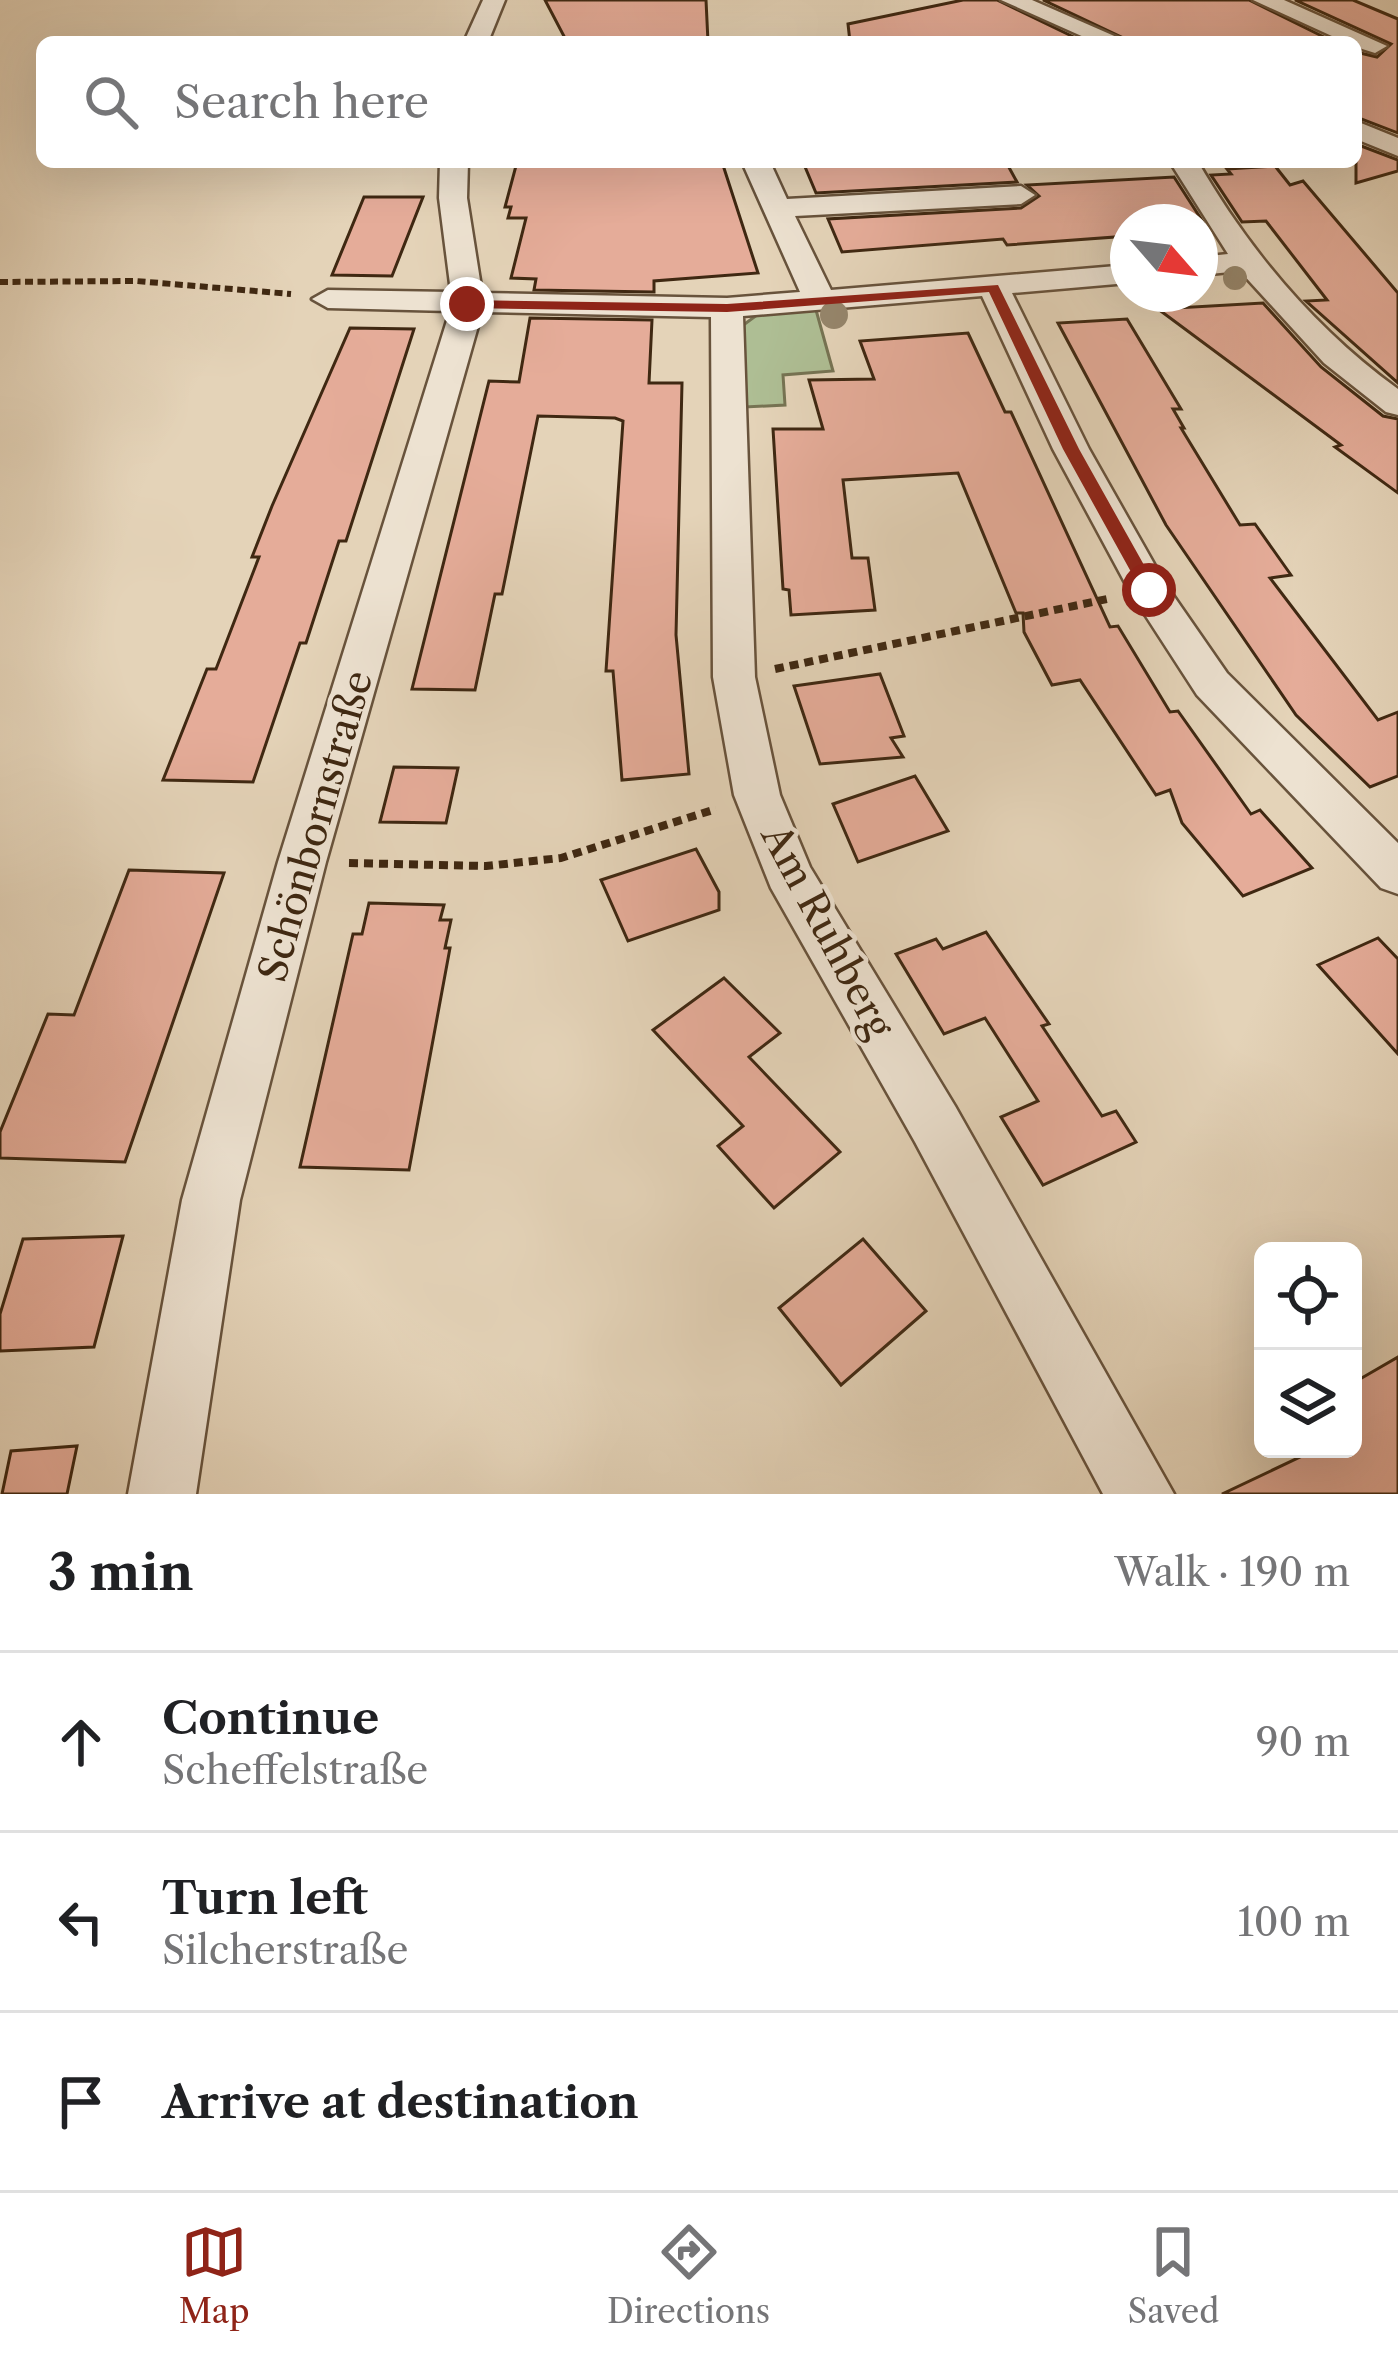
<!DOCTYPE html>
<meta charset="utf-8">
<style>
body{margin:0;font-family:"Libre Caslon Text",serif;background:#f2f2f2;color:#202124}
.controls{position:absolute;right:36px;bottom:36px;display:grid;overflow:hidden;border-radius:18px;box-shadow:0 12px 48px #0002}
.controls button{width:108px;height:108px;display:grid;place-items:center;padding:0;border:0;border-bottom:3px solid #e0e0e0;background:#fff;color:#202124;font:60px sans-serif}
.compass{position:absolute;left:1110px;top:204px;width:108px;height:108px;border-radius:50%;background:#fff;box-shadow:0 12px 48px #0002;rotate:118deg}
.stop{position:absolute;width:36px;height:36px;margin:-27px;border:9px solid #8f2418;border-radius:50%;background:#fff}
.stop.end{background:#8f2418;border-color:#fff;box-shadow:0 3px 12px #0008}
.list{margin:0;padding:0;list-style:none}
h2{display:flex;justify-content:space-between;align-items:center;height:156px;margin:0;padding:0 48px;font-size:51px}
h2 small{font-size:39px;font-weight:400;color:#757577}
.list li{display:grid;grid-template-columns:78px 1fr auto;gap:36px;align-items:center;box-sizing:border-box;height:180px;padding:0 48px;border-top:3px solid #e0e0e0}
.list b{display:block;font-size:45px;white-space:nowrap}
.list p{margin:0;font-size:39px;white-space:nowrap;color:#757577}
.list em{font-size:39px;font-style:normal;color:#757577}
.icon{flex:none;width:66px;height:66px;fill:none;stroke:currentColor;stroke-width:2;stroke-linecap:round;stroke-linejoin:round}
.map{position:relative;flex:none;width:1398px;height:1494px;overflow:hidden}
.search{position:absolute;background:#fff;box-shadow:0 12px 48px #0002;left:36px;right:36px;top:36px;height:132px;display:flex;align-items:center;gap:30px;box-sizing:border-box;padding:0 42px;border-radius:18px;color:#757577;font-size:45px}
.sheet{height:696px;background:#fff}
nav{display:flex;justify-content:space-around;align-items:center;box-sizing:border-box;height:168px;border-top:3px solid #e0e0e0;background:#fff;font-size:33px;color:#757577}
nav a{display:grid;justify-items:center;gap:6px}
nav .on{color:#8f2418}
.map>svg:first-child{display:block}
</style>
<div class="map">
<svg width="1398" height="1494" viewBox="0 0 1398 1494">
<rect width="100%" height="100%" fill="#e4d3b8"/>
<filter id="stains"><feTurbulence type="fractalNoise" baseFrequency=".00167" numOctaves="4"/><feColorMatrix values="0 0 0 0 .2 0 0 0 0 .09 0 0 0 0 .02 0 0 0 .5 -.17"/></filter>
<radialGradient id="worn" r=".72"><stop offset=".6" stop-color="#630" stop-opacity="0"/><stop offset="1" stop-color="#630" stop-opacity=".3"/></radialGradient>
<path fill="#aebe94" stroke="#767353" stroke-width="3" d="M816 310 833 371 783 375 785 405 745 407 742 326 761 312Z"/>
<g fill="#e5ac99" stroke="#3f2812" stroke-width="3">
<path d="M545 0H706L708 42H567Z"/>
<path d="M963 0H997L1084 42H850L848 24Z"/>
<path d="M1043 0H1249L1334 42H1132Z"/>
<path d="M1295 0H1353L1398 19V133L1356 117V52L1377 57 1391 44Z"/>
<path d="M1356 144 1398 160V171L1356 183Z"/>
<path d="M517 162H722L758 273 654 281V292L534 290 536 279 511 278 526 218H508L511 207H505Z"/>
<path d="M803 162H1006L1017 182 816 193Z"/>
<path d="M1275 166 1290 185 1303 181 1398 293V383L1306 301 1327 300 1266 221 1242 222 1211 175 1231 174 1227 169Z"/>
<path d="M1174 177 1203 222H1128V236L1007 245 1003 239 842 252 828 219 1021 208 1039 196 1027 185Z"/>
<path d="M364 197H423L392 276 332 275Z"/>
<path d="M1263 303 1321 367 1383 416 1398 419V493L1335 447 1341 445 1158 309Z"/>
<path d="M530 318 652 320 649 383H682L676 635 689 774 622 780 613 671H606L623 421 615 418 538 416 502 594H495L475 690 412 689 489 381 519 382Z"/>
<path d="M1127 319 1181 409H1173L1184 428H1181L1240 525 1255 524 1291 575 1270 578 1378 720 1398 712V776L1370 787 1296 715 1166 525 1058 323Z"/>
<path d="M350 328 414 329 346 541H339L306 643H300L253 782 163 780 207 669H216L259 557H252L272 506Z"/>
<path d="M968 333 1005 412H1011L1110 627 1118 626 1170 712 1178 711 1251 814 1260 810 1312 868 1243 896 1182 823 1170 790 1156 795 1080 680 1052 685 1024 632 1023 613H1016L958 473 843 480 852 558H868L875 610 791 615 789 590 783 589 773 429H823L809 380 874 379 860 341Z"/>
<path d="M880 674 904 736 891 738 903 757 820 764 794 686Z"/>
<path d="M394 767 458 768 446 823 380 822Z"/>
<path d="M915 776 948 831 858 862 833 804Z"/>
<path d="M696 849 719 892V910L628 941 601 880Z"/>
<path d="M129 870 224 873 125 1162 0 1158V1132L48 1014 74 1015Z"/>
<path d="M369 903 444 905 440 920H451L445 948H450L409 1170 300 1167 353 934H362Z"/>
<path d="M986 932 1049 1024 1042 1026 1102 1116 1116 1111 1136 1142 1043 1185 1001 1117 1038 1101 985 1018 944 1034 896 954 936 939 943 949Z"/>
<path d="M1378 938 1398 959V1054L1318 965Z"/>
<path d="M724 978 780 1033 749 1057 840 1152 774 1208 718 1146 743 1126 653 1030Z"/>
<path d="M123 1236 94 1347 0 1351V1314L23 1239Z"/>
<path d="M863 1239 926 1311 841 1385 779 1308Z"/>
<path d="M1398 1357V1494H1222L1317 1449H1353V1383Z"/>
<path d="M77 1446 67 1494H2L11 1451Z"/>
</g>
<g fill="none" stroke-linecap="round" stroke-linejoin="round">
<defs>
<g id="minor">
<path d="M483 0H505L488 42H464Z"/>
<path d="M1001 0H1032L1128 42H1095Z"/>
<path d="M1253 0H1284L1387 46 1375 53 1356 47V42H1345Z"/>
<path d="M1356 121 1398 138V156L1356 139Z"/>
<path d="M440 162H468L467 198 482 293 727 298 800 292 742 162H770L787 199 1021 186 1035 195 1021 204 795 216 831 290 1128 265V283L1012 293 1089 449 1166 585 1227 673 1398 843V894L1381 888 1197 695 1129 590 1053 449 982 296 743 316 755 677 780 795 810 867 955 1106 1174 1494H1103L915 1142 771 888 734 795 713 677 711 317 482 312 326 862 240 1200 196 1494H128L182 1200 278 862 450 311 328 308 312 299 328 290 451 292 439 198Z"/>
<path d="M1170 162H1198C1249 250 1315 329 1398 389V415L1386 412 1324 363 1240 271 1200 275V257L1228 254Z"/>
</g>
</defs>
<use href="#minor" stroke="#68533c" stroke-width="5"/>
<path stroke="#3f2812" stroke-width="6" stroke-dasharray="8 4.5" stroke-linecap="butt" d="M0 282 136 281 291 294"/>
<g stroke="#3f2812" stroke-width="8" stroke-dasharray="9 6" stroke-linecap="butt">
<path d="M775 669 1107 599"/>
<path d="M349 863 486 866 561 858 716 809"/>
</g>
<use href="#minor" fill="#ede2d1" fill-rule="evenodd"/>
</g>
<g fill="#95856b">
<circle cx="1235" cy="278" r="12"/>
<circle cx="834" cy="315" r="14"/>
</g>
<path fill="#8f2418" d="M998 285 1079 449 1158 590 1155 594 1141 590 1063 449 989 292 727 312 467 308 461 304 467 300 727 304Z"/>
<g text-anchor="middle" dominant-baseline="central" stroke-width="9" stroke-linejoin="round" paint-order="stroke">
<g font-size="39" fill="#3f2812" stroke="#ede2d1">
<text transform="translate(315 826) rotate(-74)">Schönbornstraße</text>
<text transform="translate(828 931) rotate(62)">Am Ruhberg</text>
</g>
</g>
<rect width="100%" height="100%" filter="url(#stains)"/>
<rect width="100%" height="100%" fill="url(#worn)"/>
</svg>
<div class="controls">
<button><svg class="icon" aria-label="locate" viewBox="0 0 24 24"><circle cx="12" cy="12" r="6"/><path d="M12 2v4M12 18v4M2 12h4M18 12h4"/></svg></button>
<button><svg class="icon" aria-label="layers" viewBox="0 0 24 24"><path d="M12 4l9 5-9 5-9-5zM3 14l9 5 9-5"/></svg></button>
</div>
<svg class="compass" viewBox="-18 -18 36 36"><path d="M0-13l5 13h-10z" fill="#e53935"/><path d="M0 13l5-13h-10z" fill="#757577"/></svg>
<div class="stop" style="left:1149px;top:590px"></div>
<div class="stop end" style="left:467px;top:304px"></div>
<div class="search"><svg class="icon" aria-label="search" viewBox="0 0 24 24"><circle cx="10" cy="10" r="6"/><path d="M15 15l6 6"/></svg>Search here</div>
</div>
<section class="sheet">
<h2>3 min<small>Walk · 190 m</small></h2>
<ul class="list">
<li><svg class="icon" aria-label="ahead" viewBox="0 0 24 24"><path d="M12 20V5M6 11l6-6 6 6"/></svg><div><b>Continue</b><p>Scheffelstraße</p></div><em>90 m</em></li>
<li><svg class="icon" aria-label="left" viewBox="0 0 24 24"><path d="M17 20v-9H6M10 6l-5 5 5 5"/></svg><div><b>Turn left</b><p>Silcherstraße</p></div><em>100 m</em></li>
<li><svg class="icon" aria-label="arrive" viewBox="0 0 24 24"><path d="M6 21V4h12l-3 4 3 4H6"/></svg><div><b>Arrive at destination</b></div></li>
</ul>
</section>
<nav>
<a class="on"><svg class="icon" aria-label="map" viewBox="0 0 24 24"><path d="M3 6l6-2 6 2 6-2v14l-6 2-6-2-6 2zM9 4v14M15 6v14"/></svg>Map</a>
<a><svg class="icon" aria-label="directions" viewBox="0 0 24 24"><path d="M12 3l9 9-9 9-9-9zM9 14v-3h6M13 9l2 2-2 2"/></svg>Directions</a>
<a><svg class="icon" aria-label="saved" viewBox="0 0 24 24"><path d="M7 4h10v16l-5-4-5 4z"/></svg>Saved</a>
</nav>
